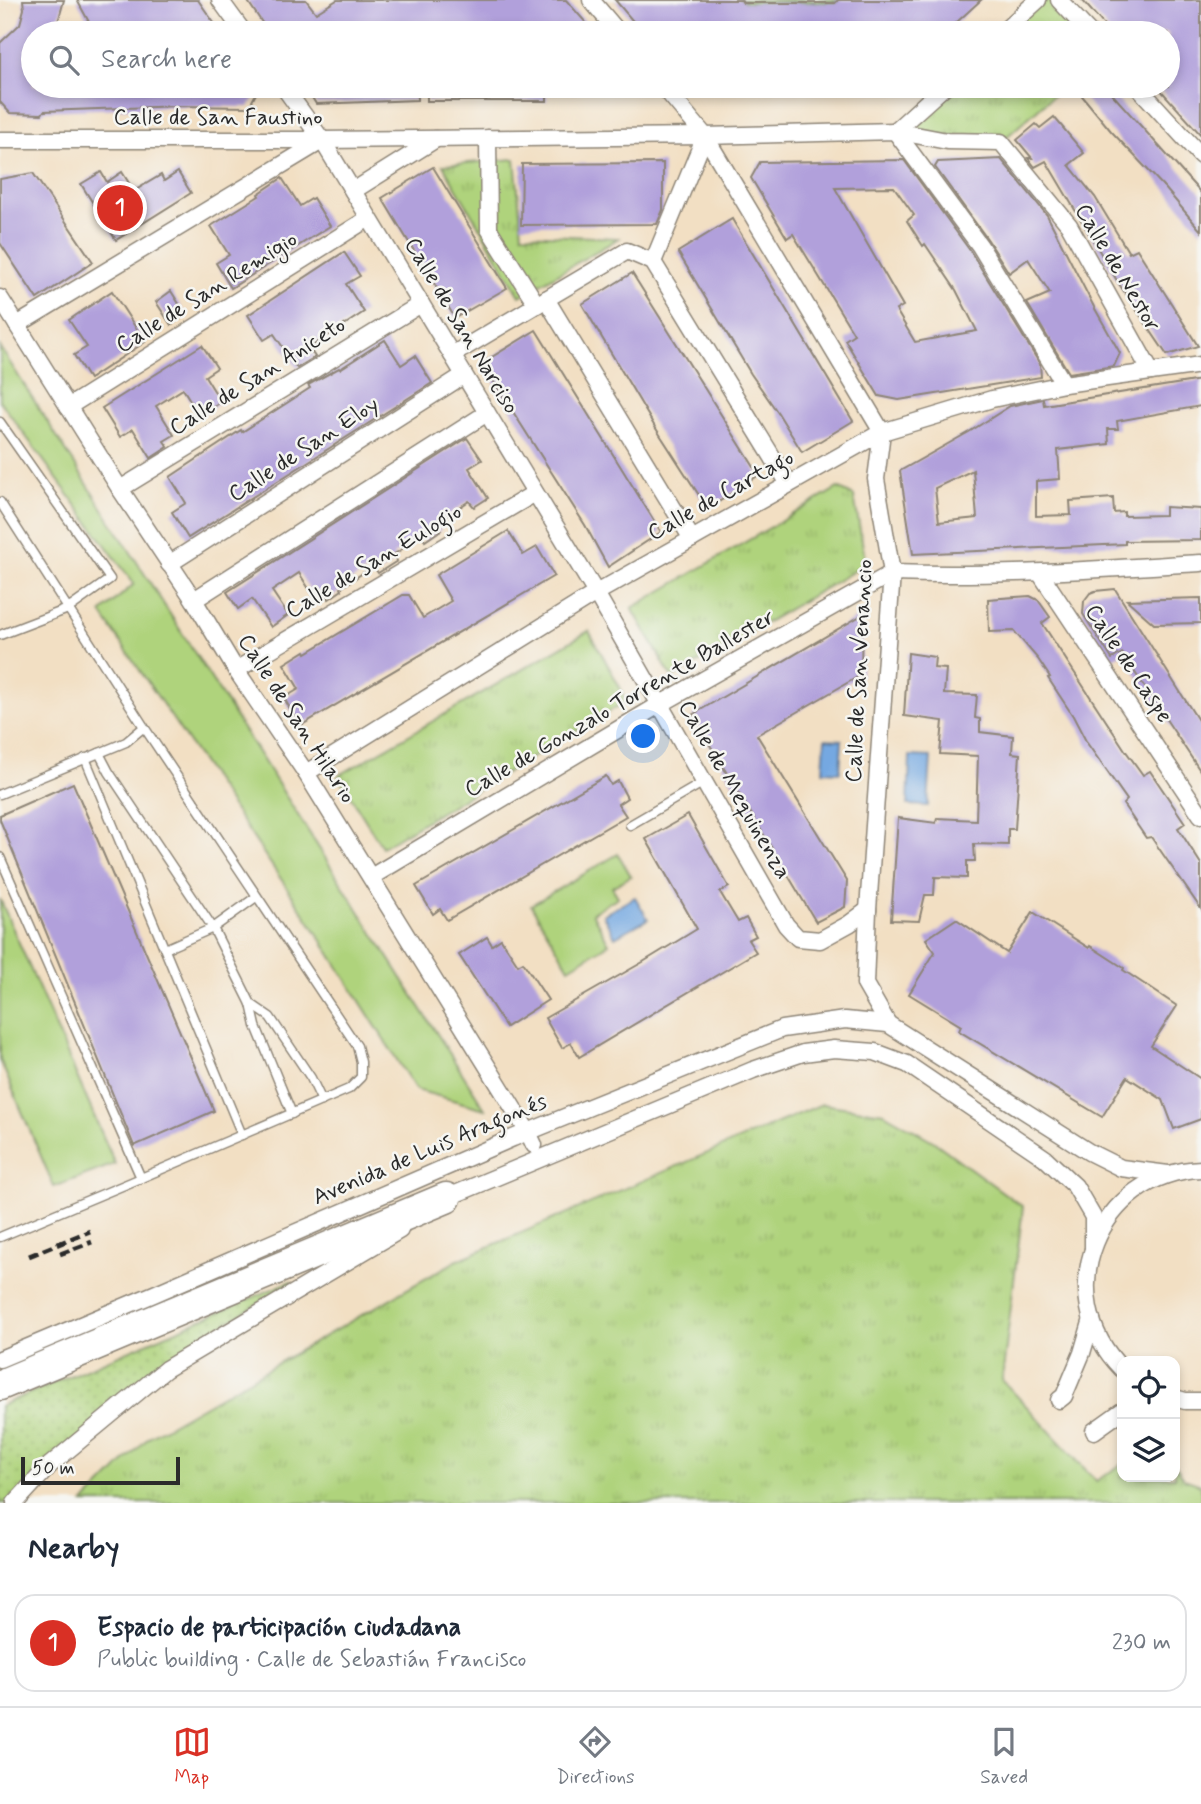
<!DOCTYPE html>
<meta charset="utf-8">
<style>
body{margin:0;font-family:Mynerve,sans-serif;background:#f6f6f7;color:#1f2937}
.controls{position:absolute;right:21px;bottom:21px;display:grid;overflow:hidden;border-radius:14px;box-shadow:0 4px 10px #0003}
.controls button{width:63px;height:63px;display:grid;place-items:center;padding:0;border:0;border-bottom:2px solid #e0e1e3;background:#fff;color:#1f2937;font:35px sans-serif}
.scale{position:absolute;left:21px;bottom:18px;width:159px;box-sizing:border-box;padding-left:7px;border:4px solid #2b2b2b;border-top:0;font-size:19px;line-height:24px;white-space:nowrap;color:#2b2b2b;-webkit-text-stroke:5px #f6f6f2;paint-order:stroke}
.you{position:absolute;left:644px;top:737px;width:24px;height:24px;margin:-18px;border:5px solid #fff;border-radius:50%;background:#1a73e8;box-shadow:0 0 0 10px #1a73e833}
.badge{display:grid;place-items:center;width:46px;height:46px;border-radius:50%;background:#d93025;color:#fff;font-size:23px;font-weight:700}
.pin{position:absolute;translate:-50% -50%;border:4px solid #fff;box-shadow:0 2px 7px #0006}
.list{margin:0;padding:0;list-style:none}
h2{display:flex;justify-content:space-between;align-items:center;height:91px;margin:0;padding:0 28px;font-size:30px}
h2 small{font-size:23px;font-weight:400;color:#747a83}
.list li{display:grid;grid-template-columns:46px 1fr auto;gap:21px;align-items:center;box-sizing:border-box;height:98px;margin:0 14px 14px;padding:0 14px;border:2px solid #e0e1e3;border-radius:21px}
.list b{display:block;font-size:26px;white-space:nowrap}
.list p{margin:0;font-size:23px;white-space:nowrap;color:#747a83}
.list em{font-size:23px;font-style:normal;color:#747a83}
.icon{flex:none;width:38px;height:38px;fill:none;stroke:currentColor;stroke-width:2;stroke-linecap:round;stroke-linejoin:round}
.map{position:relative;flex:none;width:1201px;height:1503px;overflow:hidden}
.search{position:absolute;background:#fff;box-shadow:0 4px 10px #0003;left:21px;right:21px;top:21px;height:77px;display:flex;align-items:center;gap:18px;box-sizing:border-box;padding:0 24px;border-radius:38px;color:#747a83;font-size:26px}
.sheet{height:203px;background:#fff}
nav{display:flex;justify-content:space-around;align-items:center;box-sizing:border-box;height:98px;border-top:2px solid #e0e1e3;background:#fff;font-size:19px;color:#747a83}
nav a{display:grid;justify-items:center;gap:4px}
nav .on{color:#d93025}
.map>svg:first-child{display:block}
</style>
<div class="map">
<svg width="1201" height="1503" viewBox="0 0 1201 1503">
<defs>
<pattern id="grass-dots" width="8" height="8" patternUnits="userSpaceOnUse" patternTransform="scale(1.75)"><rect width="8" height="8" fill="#afd37c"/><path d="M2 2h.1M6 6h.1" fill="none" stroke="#97b56b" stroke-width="1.8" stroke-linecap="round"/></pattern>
<pattern id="park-tufts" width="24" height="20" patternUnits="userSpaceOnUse" patternTransform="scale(1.75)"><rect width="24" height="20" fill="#afd37c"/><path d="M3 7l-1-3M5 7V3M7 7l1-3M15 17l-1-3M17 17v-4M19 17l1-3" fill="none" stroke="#97b56b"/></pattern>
</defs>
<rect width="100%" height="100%" fill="#f6f6f2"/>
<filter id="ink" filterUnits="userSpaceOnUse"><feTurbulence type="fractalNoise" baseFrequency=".0143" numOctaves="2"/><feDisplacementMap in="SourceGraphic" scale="14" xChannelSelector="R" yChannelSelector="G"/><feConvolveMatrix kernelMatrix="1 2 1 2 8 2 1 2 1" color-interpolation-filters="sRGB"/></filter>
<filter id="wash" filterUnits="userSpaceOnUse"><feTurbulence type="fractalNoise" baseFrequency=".00686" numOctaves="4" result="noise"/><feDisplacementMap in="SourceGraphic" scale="28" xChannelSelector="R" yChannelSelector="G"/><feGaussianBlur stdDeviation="1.57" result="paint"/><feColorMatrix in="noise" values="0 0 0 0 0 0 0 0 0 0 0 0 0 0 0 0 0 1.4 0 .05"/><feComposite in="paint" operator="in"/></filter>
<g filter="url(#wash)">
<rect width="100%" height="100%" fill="#f2dfc3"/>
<path fill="url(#grass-dots)" stroke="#6d7f54" stroke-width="2" d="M291 1281 292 1284 224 1324 158 1367 7 1503H0V1406Z"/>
<g fill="url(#park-tufts)" stroke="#6d7f54" stroke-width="2">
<path d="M1038 0H1059L1090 33H1002Z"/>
<path d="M945 86H1064L1001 142 895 131Z"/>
<path d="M515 159 522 234 619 238 520 296 443 165Z"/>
<path d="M838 488 854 496 866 564 672 678 632 608Z"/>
<path d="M589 631 621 689 625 702 382 847 338 776Z"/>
<path d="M822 1104 884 1113 933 1141 1023 1207 1002 1380 1096 1481 1122 1464V1477H1175V1465L1184 1479 1201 1485V1503H84L149 1437 458 1260Z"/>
</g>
<g fill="#afd37c" stroke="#6d7f54" stroke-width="2">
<path d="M741 0H838L835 3H745Z"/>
<path d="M0 347 485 1109 416 1090 310 922 101 613 134 584 0 401Z"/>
<path d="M618 854 631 876 612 887 618 897 592 913 609 944 569 968 531 905Z"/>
<path d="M0 899 115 1164 54 1187 0 1060Z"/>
</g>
<g fill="#74a8e1" stroke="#506a86" stroke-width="2">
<path d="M825 739 842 740 840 772 823 771Z"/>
<path d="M910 756 931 757 928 806 908 805Z"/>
<path d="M635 897 648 919 615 937 603 915Z"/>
</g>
<g id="blocks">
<g fill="#b1a0db" fill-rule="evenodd">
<path d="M23 0H64L55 33H33V86H260L249 107 180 106 44 111 42 114 10 113 0 102V43L20 24 24 9Z"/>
<path d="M77 0H198L221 33H95Z"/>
<path d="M247 0H306L316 13 337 0H566L595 33H269Z"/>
<path d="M615 0H741L743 3H835L838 0H981L945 33H643Z"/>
<path d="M1082 0H1201V135L1157 86H1168V33H1111Z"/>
<path d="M305 86H417V100L316 104Z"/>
<rect x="427" y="86" width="120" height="15"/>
<path d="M1074 86H1105L1201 193V231L1165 188 1111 131Z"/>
<path d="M1054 117 1084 153 1069 165 1095 197 1129 253 1137 249 1198 346 1167 355 1119 284 1046 161 1035 167 1028 158H1032L1017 140 1036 124 1040 128Z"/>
<path d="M1001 159 1047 215 1094 307 1120 353 1114 366 1069 373 1027 303 1050 293 1028 259 1009 273 988 240 935 167 938 162Z"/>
<path d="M904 160 971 252 1040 364 1041 377 899 400 879 396 845 340 854 334 793 234 787 238 751 178 760 162ZM894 187 914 215 907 221 923 246 925 244 956 290 977 331 915 342 896 310 903 306 835 188Z"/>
<path d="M663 163V210L657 224 521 225 522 164Z"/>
<path d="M433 167 507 288 455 318 382 198Z"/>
<path d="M101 172 107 182 122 172 134 191 161 175 164 181 178 172 191 193 116 240 81 184Z"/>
<path d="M33 173 93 262 37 299 0 243V179Z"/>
<path d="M282 178 300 206 313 198 330 226 231 288 216 263 229 255 211 226 259 196 258 194Z"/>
<path d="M732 219 853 421 802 452 778 413 751 374 678 252Z"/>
<path d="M344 252 360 276 346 284 364 312 309 348 315 357 297 368 274 334 264 340 248 315Z"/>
<path d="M632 273 759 475 708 509 655 427 582 304Z"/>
<path d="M112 291 145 342 89 379 74 355 87 347 69 320Z"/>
<path d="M171 291 186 315 171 325 156 302Z"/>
<path d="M536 330 661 532 608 567 585 525 482 363Z"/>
<path d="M385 340 401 365 415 356 432 383 188 538 172 512 186 503 170 477 241 430 242 432 310 388 308 385 339 368 340 369Z"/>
<path d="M202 345 217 368 205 376 221 402 200 416 183 389 156 406 174 435 164 441 168 447 151 458 133 429 120 437 102 408Z"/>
<path d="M1201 380V406L1117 421 1118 429H1108L1109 444 1058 450 1060 479 1036 481V516L1071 515 1070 501 1113 498 1114 513 1124 512V516L1165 515V507L1201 509V540L1125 541V544L913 554 900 471 969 432 1010 406 1043 399 1044 405ZM973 470 977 518 939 522 935 488Z"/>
<path d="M467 438 482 460 469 468 488 498 474 507 469 501 436 523 441 530 425 541 422 536 393 555 397 561 378 573 373 566 341 588 342 590 329 599 326 594 316 600 299 573 272 591 288 615 271 627 252 599 238 609 227 592Z"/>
<path d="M508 531 523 555 537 547 554 576 300 726 284 698 299 689 284 664 305 651 306 653 403 595H409L423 618 451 601 436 575Z"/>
<path d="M1115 589 1201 725V772L1122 653 1112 659 1083 614 1084 601 1090 593 1095 591Z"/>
<path d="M1030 596 1038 600 1050 617 1042 623 1125 750 1143 775 1150 771 1185 823 1178 828 1201 864V909L1151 837 1146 838 1123 804 1127 800 1087 743 1073 716 1048 678 1050 677 1038 659 1014 631 989 632 988 599Z"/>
<path d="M1201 598V623L1154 624 1127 600Z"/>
<path d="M862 615 861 675 757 735 847 881 845 907 816 922 692 715Z"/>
<path d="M908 653 935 657 934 668 946 669 944 694 977 695 975 718 980 719V732L1013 736 1012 753 1020 754 1015 829H1008V845L974 844 975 861H967V878L935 877 934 895H925L919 921 891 920 898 818 936 823 937 818 976 820 978 756 940 754 943 721 904 716Z"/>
<path d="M606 776 611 785 618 781 627 798 618 804 626 816 447 920 440 909 433 914 416 886Z"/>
<path d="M73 783 214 1111 134 1146 0 820V815Z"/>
<path d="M688 815 729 887 720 892 738 922 746 918 756 936 748 940 756 952 579 1057 571 1043 562 1048 545 1018 643 962 697 929 646 839Z"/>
<path d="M1033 912 1089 948 1090 946 1124 968 1123 970 1177 1006 1151 1046 1201 1079V1119L1174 1129 1163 1100 1127 1077 1102 1117 959 1031 961 1026 909 994 935 952 926 939 956 919 1007 953Z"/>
<path d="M487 937 492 945 501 939 518 965 523 962 548 1000 506 1027 459 955Z"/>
</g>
</g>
</g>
<g filter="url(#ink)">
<use href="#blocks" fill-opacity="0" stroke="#8e8577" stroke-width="2"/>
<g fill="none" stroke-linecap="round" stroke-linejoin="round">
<defs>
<g id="lane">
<path d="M0 422 110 579 68 609 0 635"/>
<path d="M0 502 144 727 357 1046 361 1062V1077L349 1089 141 1178"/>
<path d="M99 753 109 772 213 928 251 1004 256 1026 292 1114"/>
<path d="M85 758 242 1135"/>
<path d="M0 794 126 742 144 727"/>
<path d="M630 825 704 782"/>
<path d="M0 857 141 1178 0 1237"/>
<path d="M165 949 213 928 256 897"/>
<path d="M251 1004 270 1017 311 1078 322 1101"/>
</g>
<g id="street">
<path d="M220 0 244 33"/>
<path d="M591 0 619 33"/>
<path d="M1059 0 1090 33"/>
<path d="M1002 33 1038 0"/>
<path d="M283 86 322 140 596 593 786 925 798 938 820 940 849 924 868 910"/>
<path d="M663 86 705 136 882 432 876 479 892 573 868 910 865 984 888 1024"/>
<path d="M1137 86 1201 156"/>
<path d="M895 131 980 246 1064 384"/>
<path d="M895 131 945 86"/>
<path d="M488 138 489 229 537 305"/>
<path d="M0 140H322L705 136 895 131 947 141 1001 142 1069 225 1151 372"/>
<path d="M353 191 436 139"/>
<path d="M653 262 705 136"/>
<path d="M0 298 120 489 194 600 236 670 306 773 528 1132 534 1145"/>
<path d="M546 299 692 539"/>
<path d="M17 325 320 142"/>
<path d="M452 355 627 251 653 262 789 484"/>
<path d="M68 407 369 218"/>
<path d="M120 489 421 304"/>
<path d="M169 564 464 375"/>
<path d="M892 573C996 577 1098 569 1201 563"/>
<path d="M1040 573 1201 815"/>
<path d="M194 600 487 413"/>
<path d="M236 670 535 493"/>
<path d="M306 773 596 593 882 432 992 399 1064 384 1201 365"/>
<path d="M371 877 659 705 892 573"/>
<path d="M441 1202 446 1198 753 1070 803 1053 834 1049 875 1052 907 1064 1045 1158 1075 1186 1093 1217V1248"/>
<path d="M0 1359 154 1294 513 1138 782 1029 845 1020 888 1024 1089 1152 1121 1168 1168 1174"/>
<path d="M1122 1369C1048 1295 1099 1173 1201 1169"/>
<path d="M1175 1398 1185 1401H1201"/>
<path d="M1059 1400 1064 1396 1082 1353 1092 1319"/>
<path d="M1094 1431 1122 1411"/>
<path d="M15 1503 50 1465 166 1369 400 1230"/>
</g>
<path id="highway" d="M0 1385 446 1198"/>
</defs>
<use href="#lane" stroke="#8e8577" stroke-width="11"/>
<use href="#street" stroke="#8e8577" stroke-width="19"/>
<use href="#highway" stroke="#8e8577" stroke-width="33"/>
<use href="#lane" stroke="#fff" stroke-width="8"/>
<use href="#street" stroke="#fff" stroke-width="16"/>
<use href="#highway" stroke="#fff" stroke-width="30"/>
<g stroke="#2b2b2b" stroke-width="5" stroke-dasharray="10 5" stroke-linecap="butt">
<path d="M60 1254 92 1242"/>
<path d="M29 1256 90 1231"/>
</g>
</g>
</g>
<g text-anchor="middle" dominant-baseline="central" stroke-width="5" stroke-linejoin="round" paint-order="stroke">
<g font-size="23" fill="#2b2b2b" stroke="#f6f6f2">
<text x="218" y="118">Calle de San Faustino</text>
<text transform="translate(1117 268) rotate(59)">Calle de Nestor</text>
<text transform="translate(207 293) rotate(-32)">Calle de San Remigio</text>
<text transform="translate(461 326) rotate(59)">Calle de San Narciso</text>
<text transform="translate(258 377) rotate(-32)">Calle de San Aniceto</text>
<text transform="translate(304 450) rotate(-33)">Calle de San Eloy</text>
<text transform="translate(721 496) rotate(-29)">Calle de Cartago</text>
<text transform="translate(374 562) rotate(-31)">Calle de San Eulogio</text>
<text transform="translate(1128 664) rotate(56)">Calle de Caspe</text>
<text transform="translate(860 671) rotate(-87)">Calle de San Venancio</text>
<text transform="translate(620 704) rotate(-30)">Calle de Gonzalo Torrente Ballester</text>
<text transform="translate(296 719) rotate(57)">Calle de San Hilario</text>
<text transform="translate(734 790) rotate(60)">Calle de Mequinenza</text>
<text transform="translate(430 1150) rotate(-23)">Avenida de Luis Aragonés</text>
</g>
</g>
</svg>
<div class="controls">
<button><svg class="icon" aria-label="locate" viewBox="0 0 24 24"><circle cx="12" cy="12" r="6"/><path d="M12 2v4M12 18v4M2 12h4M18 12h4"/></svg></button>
<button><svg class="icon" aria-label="layers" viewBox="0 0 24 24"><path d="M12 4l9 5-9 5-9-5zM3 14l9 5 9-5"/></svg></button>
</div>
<div class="scale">50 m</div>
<div class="you"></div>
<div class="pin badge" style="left:120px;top:208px">1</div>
<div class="search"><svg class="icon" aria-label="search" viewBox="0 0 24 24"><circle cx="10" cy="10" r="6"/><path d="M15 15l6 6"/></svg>Search here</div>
</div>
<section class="sheet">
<h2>Nearby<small></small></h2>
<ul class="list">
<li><span class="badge">1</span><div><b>Espacio de participación ciudadana</b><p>Public building · Calle de Sebastián Francisco</p></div><em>230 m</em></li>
</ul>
</section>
<nav>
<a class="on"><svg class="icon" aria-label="map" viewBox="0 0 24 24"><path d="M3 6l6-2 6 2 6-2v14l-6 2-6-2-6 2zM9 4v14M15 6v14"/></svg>Map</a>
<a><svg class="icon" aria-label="directions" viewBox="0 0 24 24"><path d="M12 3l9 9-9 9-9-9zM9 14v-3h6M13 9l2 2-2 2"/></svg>Directions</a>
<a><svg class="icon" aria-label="saved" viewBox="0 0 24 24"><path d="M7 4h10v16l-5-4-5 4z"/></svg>Saved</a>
</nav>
